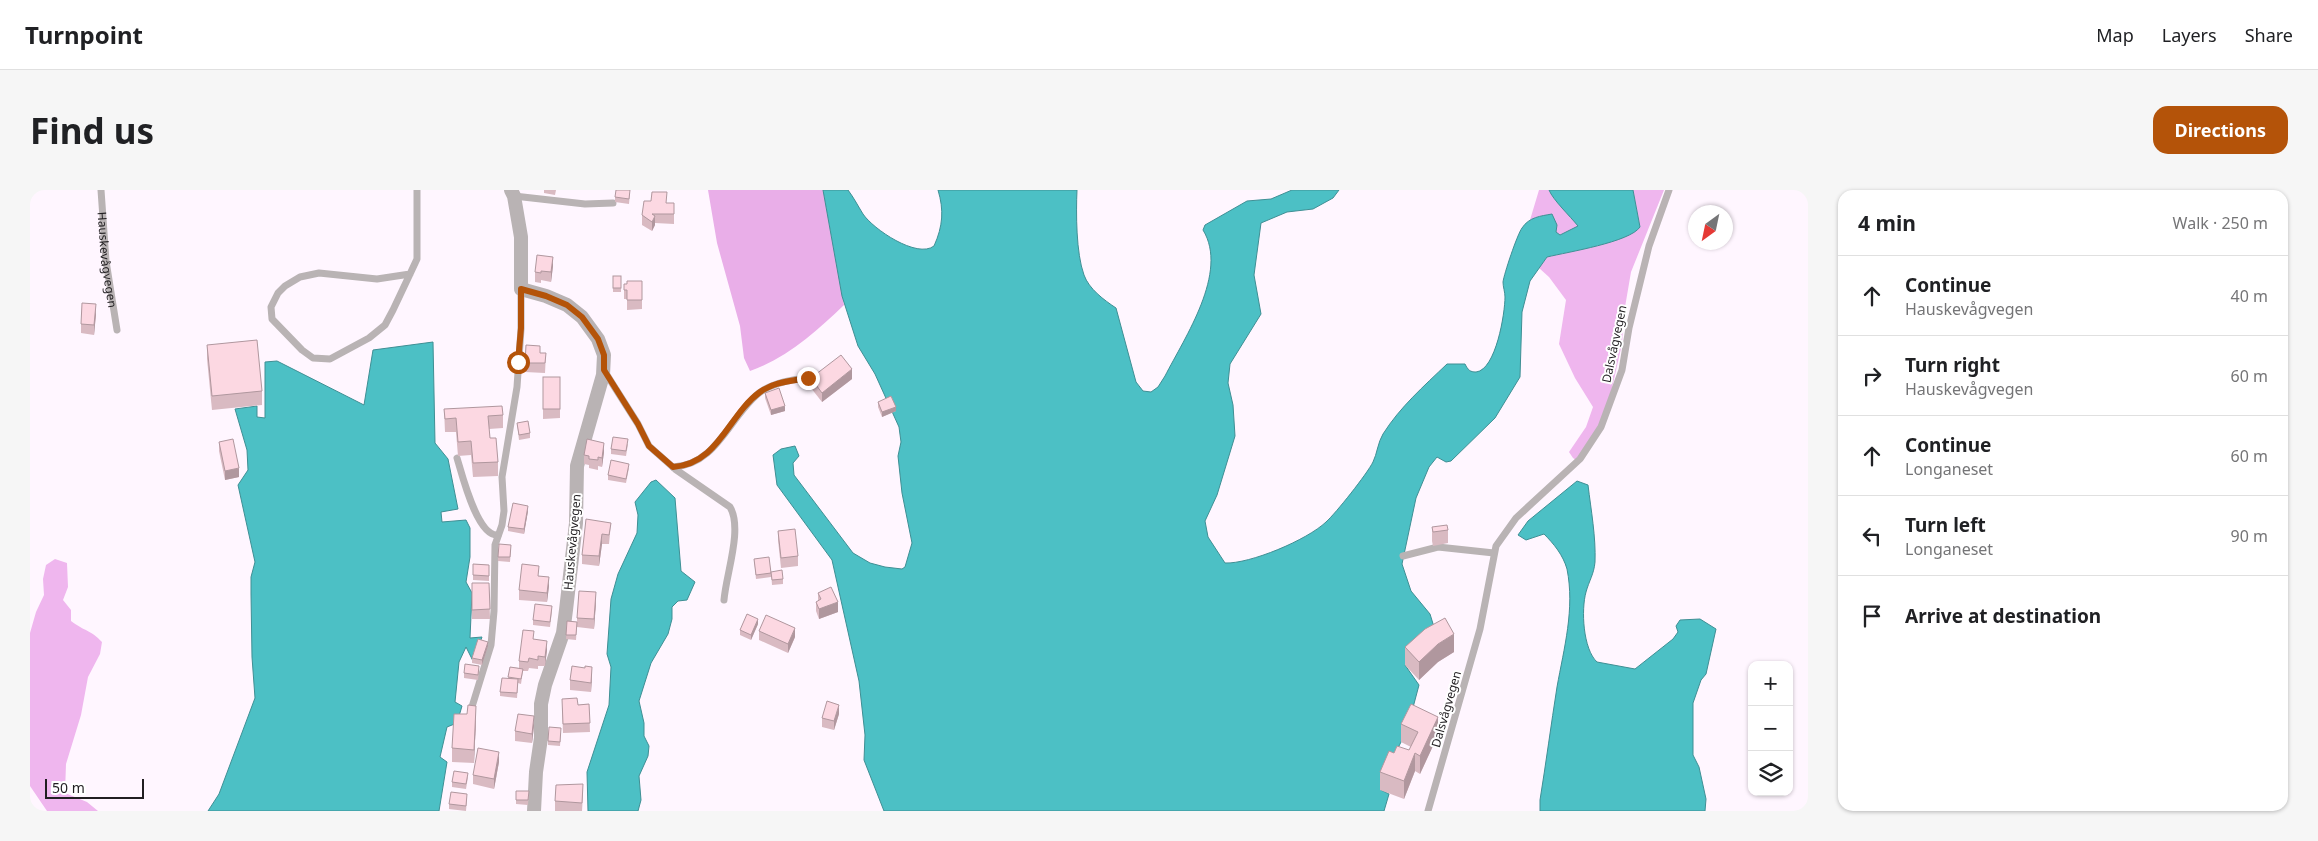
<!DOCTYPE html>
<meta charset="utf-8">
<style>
body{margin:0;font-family:"Noto Sans",sans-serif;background:#f6f6f6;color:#202124}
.controls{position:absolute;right:15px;bottom:15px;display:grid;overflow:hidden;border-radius:10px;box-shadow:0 1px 4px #0004}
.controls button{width:45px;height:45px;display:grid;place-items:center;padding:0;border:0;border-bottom:1px solid #e0e0e0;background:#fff;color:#202124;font:25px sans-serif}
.compass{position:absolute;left:1658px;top:15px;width:45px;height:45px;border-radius:50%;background:#fff;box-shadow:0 1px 4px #0004;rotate:213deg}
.scale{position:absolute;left:15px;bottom:12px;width:99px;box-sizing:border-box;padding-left:5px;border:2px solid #211e21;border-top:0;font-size:14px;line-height:18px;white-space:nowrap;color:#211e21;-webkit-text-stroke:4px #fff;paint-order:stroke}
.stop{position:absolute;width:15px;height:15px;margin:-11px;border:4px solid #b45309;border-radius:50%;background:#fff}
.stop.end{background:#b45309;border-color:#fff;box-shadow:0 1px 5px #0008}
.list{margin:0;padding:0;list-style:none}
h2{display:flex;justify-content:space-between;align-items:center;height:65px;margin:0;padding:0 20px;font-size:21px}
h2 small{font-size:16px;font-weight:400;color:#757577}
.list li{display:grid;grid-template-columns:32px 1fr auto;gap:15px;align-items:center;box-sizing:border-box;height:80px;padding:0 20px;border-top:1px solid #e0e0e0}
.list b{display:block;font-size:19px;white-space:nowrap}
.list p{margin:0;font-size:16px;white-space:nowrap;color:#757577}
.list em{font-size:16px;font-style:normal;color:#757577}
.icon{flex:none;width:28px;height:28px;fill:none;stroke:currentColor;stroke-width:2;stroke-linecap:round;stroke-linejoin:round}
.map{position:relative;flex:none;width:1778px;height:621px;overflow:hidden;border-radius:15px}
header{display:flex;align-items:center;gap:30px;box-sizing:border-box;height:70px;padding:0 25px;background:#fff;border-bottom:1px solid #e0e0e0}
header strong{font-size:24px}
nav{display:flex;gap:28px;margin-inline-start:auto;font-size:18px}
.intro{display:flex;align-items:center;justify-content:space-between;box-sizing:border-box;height:120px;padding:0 30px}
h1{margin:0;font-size:35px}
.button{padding:12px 22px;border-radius:15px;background:#b45309;color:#fff;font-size:18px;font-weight:700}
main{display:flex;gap:30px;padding:0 30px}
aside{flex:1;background:#fff;border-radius:15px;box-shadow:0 1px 4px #0004}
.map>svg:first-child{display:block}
</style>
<header>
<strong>Turnpoint</strong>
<nav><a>Map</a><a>Layers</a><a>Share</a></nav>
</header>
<div class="intro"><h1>Find us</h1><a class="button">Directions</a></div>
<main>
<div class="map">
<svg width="1778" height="621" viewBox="0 0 1778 621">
<rect width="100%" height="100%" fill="#fff6ff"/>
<g fill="#efb6ee">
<path d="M1509 0H1519C1523 11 1540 25 1549 36L1530 45 1500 30Z"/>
<path d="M1603 0H1634L1601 82 1594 123 1592 154 1577 220 1569 242 1546 270 1543 268 1539 262 1556 237 1563 217 1545 188 1529 154 1536 110 1519 87 1509 78 1517 67C1538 62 1600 52 1610 36Z"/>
<path d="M25 369 37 373 38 397 33 410 41 420V431C54 441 61 440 72 452L70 464 58 487 51 525 36 574 35 603 57 612 68 621H17L0 596V443L6 422 14 405 13 389 16 375Z"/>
</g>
<path fill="#e9aee8" d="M678 0H793L814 115C787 141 757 168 720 181L714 168 710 136 687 53Z"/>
<g fill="#4cc0c5" stroke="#3f8f94">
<path d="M793 0H818C824 8 828 16 833 24 843 39 887 69 904 56 913 36 914 20 908 0H1047C1046 23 1046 63 1054 85 1059 99 1074 110 1086 118L1106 192 1113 201 1121 202 1128 197 1135 186C1155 147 1199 82 1173 40L1175 35 1217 11 1241 9 1262 0H1309L1303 8 1283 19 1257 22 1231 33 1224 85 1231 124 1200 174 1198 193 1203 215 1205 246 1187 305 1175 331 1178 347 1195 373C1220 374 1277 350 1296 332 1306 323 1337 284 1343 272 1347 264 1348 252 1353 244 1370 217 1394 196 1417 174H1435C1438 180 1440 182 1446 182 1466 180 1475 123 1475 107 1475 102 1473 97 1473 92 1474 84 1487 45 1492 38 1499 27 1511 26 1522 24L1527 35 1526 42 1530 45 1548 36C1540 26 1523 10 1519 0H1603L1610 37C1600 52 1538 62 1517 67L1500 91 1492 122 1490 187 1465 228 1421 271 1416 272 1407 267 1399 277 1386 308 1372 374 1381 401 1400 424 1408 450 1375 475 1389 495 1377 540 1355 584 1351 600 1359 604 1354 621H854L834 570 835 545 829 491 802 370 747 295 743 265 751 259 765 256 769 266 763 273 764 285 823 363 840 373 855 377 872 379 875 377 882 353 872 303 868 266 871 252 869 237 845 184 828 156 812 106Z"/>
<path d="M403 152 405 253 418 269 428 319 411 322 412 332 436 330 440 338V367L436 392 442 403 440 448 452 447 443 471 436 457 429 472 425 512 432 516 427 533 417 537 410 567 417 572 409 621H178L189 604 225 508 222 467 221 404V387L225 372 208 295 218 280 217 260 205 219 227 216V227L235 228V172L247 171 334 215 343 160Z"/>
<path d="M626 290 645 308 651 381 665 392 657 410 648 411 642 417V429L638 444 621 473 609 511 614 533V546L619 556 618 566 609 586 611 610 608 621H558L557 582 579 515 581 477 577 464 581 409 588 384 607 343 608 325 605 312 621 292Z"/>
<path d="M1547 291 1558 295C1561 320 1566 347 1565 372 1564 384 1559 391 1556 402 1551 420 1553 459 1567 472L1605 479 1643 449 1648 442 1646 436 1650 430 1670 429 1686 439 1676 484 1671 490 1663 513V565L1669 577 1676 609 1675 621H1510V610C1516 573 1521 535 1527 497 1534 458 1545 419 1537 379 1533 365 1524 354 1514 344L1496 350 1488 345 1498 331Z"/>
</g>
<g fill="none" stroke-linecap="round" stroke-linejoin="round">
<g stroke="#b9b3b4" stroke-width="7">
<path id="s1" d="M71 0 76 71 87 140"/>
<path d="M484 6 555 14 583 13"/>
<path d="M380 84 347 89 289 83 270 87 255 96 248 103 241 117 242 129 272 160 283 168 300 169 339 148 355 135 363 120 380 84 387 69V0"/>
<path d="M575 182 608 234 619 256 645 279 700 317C713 339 696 384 694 410"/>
<path d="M427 268C432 284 447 347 468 345"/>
<path d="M643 277C687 275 699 227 729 203 742 193 765 188 781 189"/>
<path d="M1373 366 1408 357 1464 363"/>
<path d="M441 520 461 455 464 421 465 355 472 335 474 321 472 287 487 197 491 139V99"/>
<path d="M1398 621 1450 439 1466 356 1486 328 1550 269 1571 237 1592 180 1599 138 1619 56 1639 0"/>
</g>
<path stroke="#b9b3b4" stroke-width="14" d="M481 0 484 6 491 47V99L516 106 537 115 552 127 568 149 574 165 573 185 547 276 546 333 536 420 533 443 515 495 511 514V548L506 582 504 621"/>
</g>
<g fill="#d9bac2">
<path d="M514 0H526L525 5 514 3Z"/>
<path d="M600 3 599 14 585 12V7Z"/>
<path d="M637 13H644V34L625 33V35L622 41 612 35V25Z"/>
<path d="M523 76 521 92 511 90V93L505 92V82Z"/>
<rect x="583" y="86" width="8" height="16"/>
<path d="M594 94H597L612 110V119L597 120V109H594Z"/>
<path d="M66 124 64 145 51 143V134Z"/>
<path d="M177 155 232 201V215L182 220 177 169Z"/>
<path d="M496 155 510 163H516L515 183 495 182Z"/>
<path d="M513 187H530V228L513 229Z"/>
<path d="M781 188 822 189 792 212 781 198Z"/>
<path d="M735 203 755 221 741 225 735 208Z"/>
<path d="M848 212 866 221 852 227 848 217Z"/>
<path d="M414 219 473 225V238L459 239 460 248 468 272V286L443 287 441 265 428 266 426 242H415Z"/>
<path d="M487 233 500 243V248L489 250Z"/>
<path d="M189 252 209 287 195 290 189 261Z"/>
<path d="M598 254 596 266 581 264V259Z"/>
<path d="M574 262 572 277 568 276V280L559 278V275L554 274V265Z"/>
<path d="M599 278 596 293 578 290V285Z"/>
<path d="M498 321 494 344 478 341V337Z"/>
<path d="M581 333 579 354H572L569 376 552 374V365Z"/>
<path d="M1402 337 1418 340V353L1403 356 1402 351Z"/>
<path d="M748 341 768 366V376L751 378 748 350Z"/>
<path d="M481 359 480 372 468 371V367Z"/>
<path d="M724 369 741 383V387L726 389Z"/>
<path d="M443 374 459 375V391L443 390Z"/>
<path d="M741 382 753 389V394L742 395Z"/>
<path d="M509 386 519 396 517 412 489 410V400Z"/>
<path d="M442 393H459L460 429H442Z"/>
<path d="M788 403 808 422 789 429 786 421V412L788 411Z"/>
<path d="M566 412 564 439 547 437V428Z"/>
<path d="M522 421 520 437 503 435V430Z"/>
<path d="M537 431 547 432 546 450 536 449Z"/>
<path d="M728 434 721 450 710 445V440Z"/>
<path d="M729 441 765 447 758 463 729 450Z"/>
<path d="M504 449 517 460 515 476H508V479L499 478 498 481H493L491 494 488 493 487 508 470 506V502L478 488 480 477 489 478V471Z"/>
<path d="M458 456 452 475 442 473V468Z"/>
<path d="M1375 457 1424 462 1408 472 1389 490 1375 475Z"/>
<path d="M449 480 448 490 434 488V483Z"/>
<path d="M562 486 561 502 540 500V490Z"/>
<path d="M559 514 560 542 533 543 532 518 548 515Z"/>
<path d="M809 524 804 540 792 537V528Z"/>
<path d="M446 530 444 573 422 572V558Z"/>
<path d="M1371 534 1408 545 1390 584 1385 581 1374 609 1350 600V582L1364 563 1379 560 1381 557 1371 552Z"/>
<path d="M504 536 502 553 485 551V541Z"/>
<path d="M531 543 530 556 518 555V551Z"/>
<path d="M469 572 464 599 443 594V585Z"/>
<path d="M438 587 436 599 422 597V592Z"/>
<path d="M486 601H499L498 615 486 614Z"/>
<path d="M553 604 552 621H525V611Z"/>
<path d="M437 608 436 621 419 619V614Z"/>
</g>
<g fill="#b0979e">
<path d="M625 26V35L622 41V32Z"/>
<path d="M523 67V76L521 92V82Z"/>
<path d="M66 114V124L64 145V135Z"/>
<path d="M822 179V189L792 212V203Z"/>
<path d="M755 216V221L741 225V220Z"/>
<path d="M866 217V221L852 227V222Z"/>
<path d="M574 253V262L572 277V268Z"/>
<path d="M209 278V287L195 290V281Z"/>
<path d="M498 316V321L494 344V339Z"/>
<path d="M572 344V354L569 376V366Z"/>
<path d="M519 387V396L517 412V403Z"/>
<path d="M566 402V412L564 439V429Z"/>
<path d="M808 412V422L789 429V419Z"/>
<path d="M728 429V434L721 450V445Z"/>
<path d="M765 438V447L758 463V454Z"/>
<path d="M1424 444V462L1408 472 1389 490V472L1408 454Z"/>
<path d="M517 451V460L515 476V467Z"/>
<path d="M458 452V456L452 475V470Z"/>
<path d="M562 477V486L561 502V493Z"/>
<path d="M809 515V524L804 540V531Z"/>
<path d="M446 516V530L444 573V560Z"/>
<path d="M504 526V536L502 553V544Z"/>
<path d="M1408 527V545L1390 584V566Z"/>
<path d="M469 562V572L464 599V589Z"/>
<path d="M1385 563V581L1374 609V591Z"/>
</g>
<g fill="#fcd8e2" stroke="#b0979e">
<path d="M586 0H600L599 9 585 7Z"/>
<path d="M622 2H637L636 13H644V24H622L625 26 622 32 612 25 614 11H621Z"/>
<path d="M507 65 523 67 521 82 511 81V83L505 82Z"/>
<rect x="583" y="86" width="8" height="12"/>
<path d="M597 91H612V110H597V100H594V94H597Z"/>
<path d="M52 113 66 114 64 135 51 134Z"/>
<path d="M227 150 232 201 182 206 177 155Z"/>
<path d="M496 155 510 156V163H516L515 173H495Z"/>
<path d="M811 165 822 179 792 203 781 188Z"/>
<rect x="513" y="187" width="17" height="32"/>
<path d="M749 198 755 216 741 220 735 203Z"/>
<path d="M861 206 866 217 852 222 848 212Z"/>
<path d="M472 216 473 225 458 226 460 248H466L468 272 443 273 441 251 428 252 426 228 415 229 414 219Z"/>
<path d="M498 231 500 243 489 245 487 233Z"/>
<path d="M583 247 598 249 596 261 581 259Z"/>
<path d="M203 249 209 278 195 281 189 252Z"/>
<path d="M557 249 574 253 572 268 568 267V270L559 269V266L554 265Z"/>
<path d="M581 270 599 274 596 289 578 285Z"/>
<path d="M483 313 498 316 494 339 478 337Z"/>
<path d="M556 329 581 333 579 345 572 344 569 366 552 365Z"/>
<path d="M1417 335 1418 340 1403 342 1402 337Z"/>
<path d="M765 339 768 366 751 368 748 341Z"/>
<path d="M469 354 481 355 480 367H468Z"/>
<path d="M739 367 741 383 726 385 724 369Z"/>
<path d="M443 374 459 375V386L443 385Z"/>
<path d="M492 374 509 376 508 386 519 387 517 403 489 400Z"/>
<path d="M752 380 753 389 742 390 741 382Z"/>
<path d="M442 393H459L460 419 442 420Z"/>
<path d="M801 397 808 412 789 419 786 412 791 409 788 403Z"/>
<path d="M549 401 566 402 564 429 547 428Z"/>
<path d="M505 414 522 416 520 432 503 430Z"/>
<path d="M717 424 728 429 721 445 710 440Z"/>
<path d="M736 425 765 438 758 454 729 441Z"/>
<path d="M1415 428 1424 444 1408 454 1389 472 1375 457 1395 439Z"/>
<path d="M537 431 547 432 546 445H536Z"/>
<path d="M493 440 504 441 503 449 517 451 515 467 508 466V470L499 468 498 472 489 471Z"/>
<path d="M448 449 458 452 452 470 442 468Z"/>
<path d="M435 474 449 476 448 485 434 483Z"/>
<path d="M542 476 555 478V476L562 477 561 493 540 490Z"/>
<path d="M480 477 493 479 491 489 478 487Z"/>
<path d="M472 488 488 489 487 503 470 502Z"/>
<path d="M547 508 548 515 559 514 560 533 533 534 532 509Z"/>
<path d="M797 511 809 515 804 531 792 528Z"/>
<path d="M1381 514 1408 527 1390 566 1385 563 1374 591 1350 582 1359 561 1364 563 1367 556 1379 560 1388 542 1371 534Z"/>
<path d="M438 515 446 516 444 560 422 558 424 524H437Z"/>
<path d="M488 524 504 526 502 544 485 541Z"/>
<path d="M519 537 531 538 530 552 518 551Z"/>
<path d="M448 558 469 562 464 589 443 585Z"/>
<path d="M424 581 438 583 436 594 422 592Z"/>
<path d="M553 594 552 613 525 611 526 595Z"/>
<path d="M486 601H499L498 610H486Z"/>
<path d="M421 602 437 604 436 616 419 614Z"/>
</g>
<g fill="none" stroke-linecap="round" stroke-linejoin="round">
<path stroke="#b45309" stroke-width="6" d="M488 172 491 138V99L516 106 537 115 552 127 568 149 574 165V180L608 234 619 256 643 277C689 274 698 225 730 202 744 192 761 191 778 188"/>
</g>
<g text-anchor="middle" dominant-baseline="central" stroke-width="4" stroke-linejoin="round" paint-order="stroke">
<g font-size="12" fill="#211e21" stroke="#fff">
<text stroke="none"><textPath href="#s1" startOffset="70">Hauskevågvegen</textPath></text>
<text transform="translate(1584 154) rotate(-78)">Dalsvågvegen</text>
<text transform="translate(542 352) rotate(-85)">Hauskevågvegen</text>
<text transform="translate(1416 519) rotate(-74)">Dalsvågvegen</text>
</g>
</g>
</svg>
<div class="controls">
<button>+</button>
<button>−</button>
<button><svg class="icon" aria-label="layers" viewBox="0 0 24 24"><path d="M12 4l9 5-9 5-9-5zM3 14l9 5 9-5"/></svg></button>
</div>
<svg class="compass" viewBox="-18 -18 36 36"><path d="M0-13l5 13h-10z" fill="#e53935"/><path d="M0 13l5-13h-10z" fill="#757577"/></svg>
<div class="scale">50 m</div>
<div class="stop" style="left:488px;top:172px"></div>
<div class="stop end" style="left:778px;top:188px"></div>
</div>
<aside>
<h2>4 min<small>Walk · 250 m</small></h2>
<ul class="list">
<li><svg class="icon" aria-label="ahead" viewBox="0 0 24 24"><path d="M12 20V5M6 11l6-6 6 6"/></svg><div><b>Continue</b><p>Hauskevågvegen</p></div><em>40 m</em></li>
<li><svg class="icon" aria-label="right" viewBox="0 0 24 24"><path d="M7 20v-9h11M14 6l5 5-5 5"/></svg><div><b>Turn right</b><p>Hauskevågvegen</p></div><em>60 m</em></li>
<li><svg class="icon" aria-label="ahead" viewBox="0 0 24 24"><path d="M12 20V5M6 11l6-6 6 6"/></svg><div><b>Continue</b><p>Longaneset</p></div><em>60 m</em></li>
<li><svg class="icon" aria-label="left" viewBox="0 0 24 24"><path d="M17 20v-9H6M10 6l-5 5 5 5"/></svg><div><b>Turn left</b><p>Longaneset</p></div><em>90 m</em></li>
<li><svg class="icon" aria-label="arrive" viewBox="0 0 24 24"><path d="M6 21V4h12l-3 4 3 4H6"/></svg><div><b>Arrive at destination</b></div></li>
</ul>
</aside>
</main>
